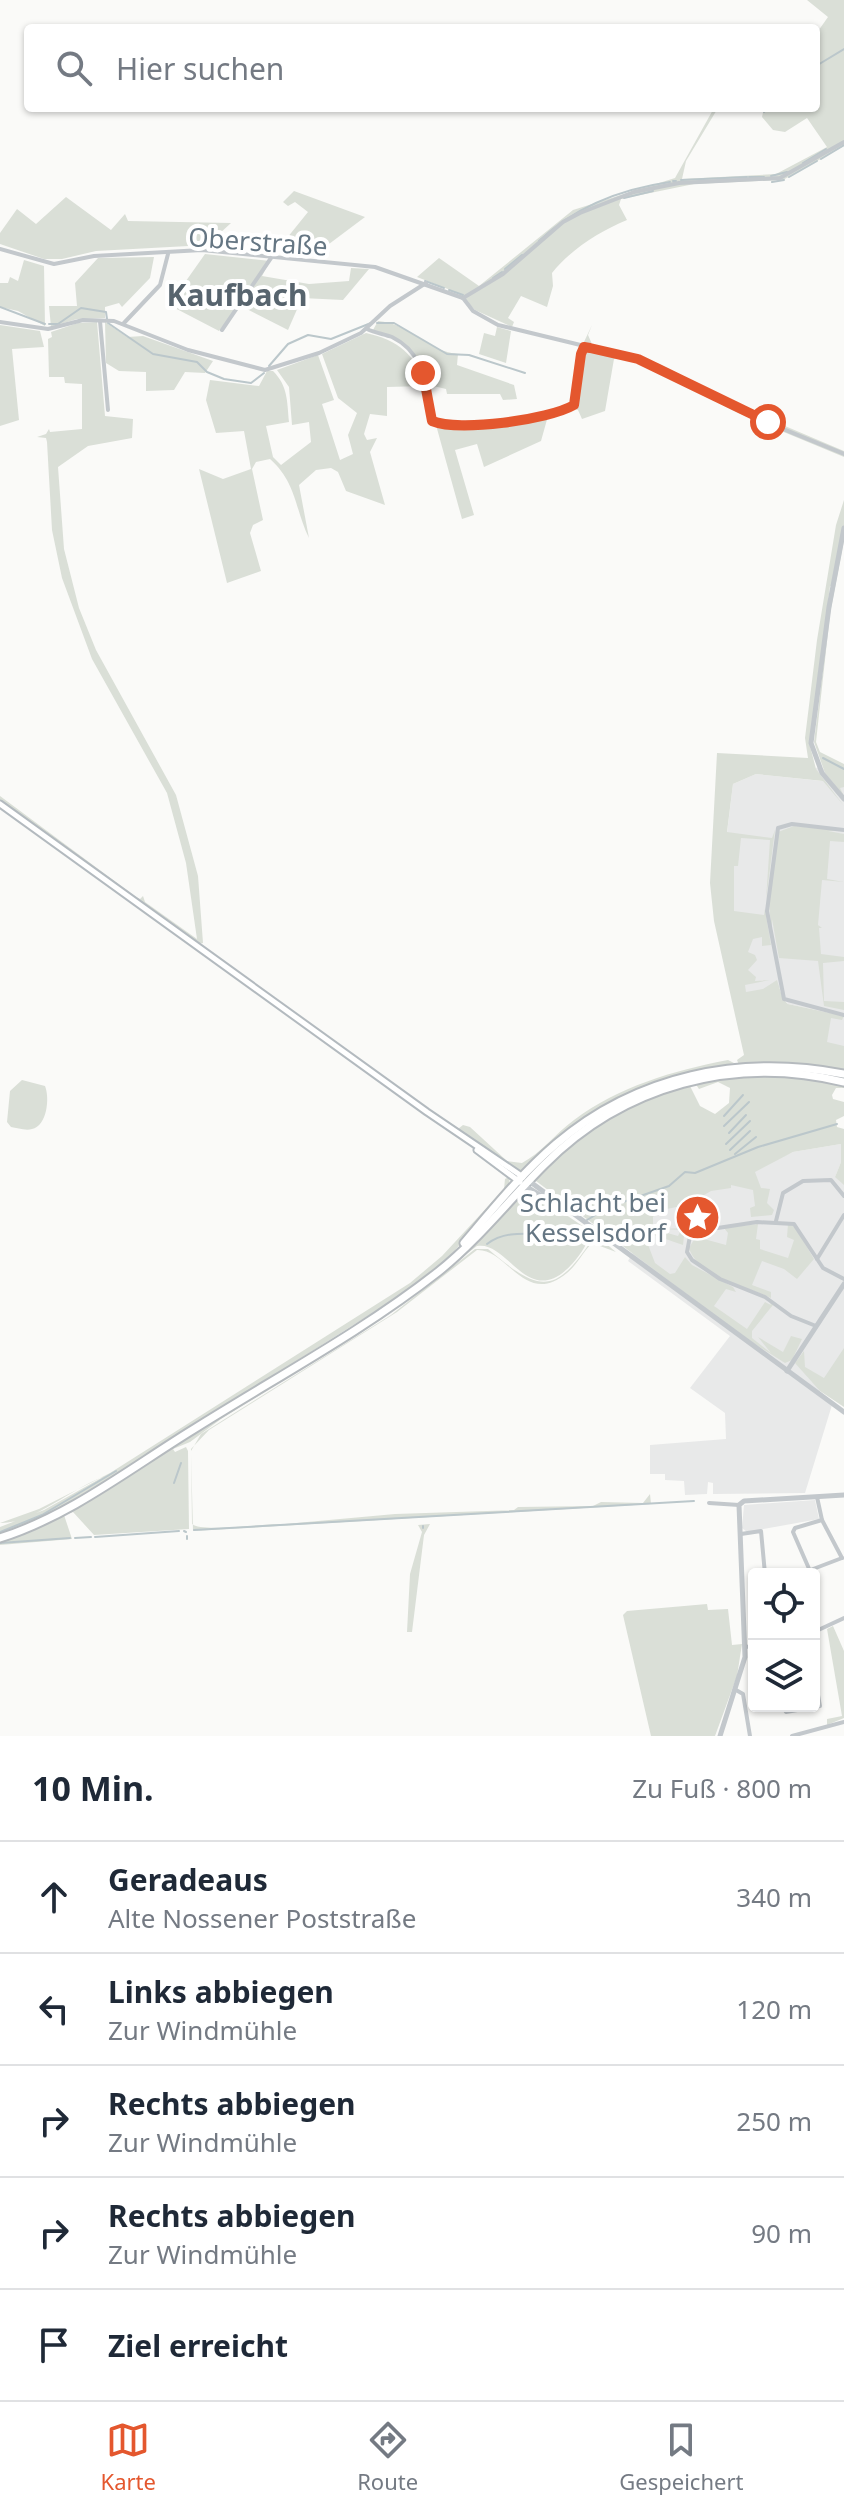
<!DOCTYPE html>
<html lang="de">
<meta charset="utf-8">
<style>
body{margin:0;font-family:"Noto Sans",sans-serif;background:#f6f6f7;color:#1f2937}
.controls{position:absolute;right:24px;bottom:24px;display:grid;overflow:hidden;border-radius:8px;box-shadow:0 2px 6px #0004}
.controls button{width:72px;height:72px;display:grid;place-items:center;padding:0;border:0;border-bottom:2px solid #e0e1e3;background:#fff;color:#1f2937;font:40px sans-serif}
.stop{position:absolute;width:24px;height:24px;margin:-18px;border:6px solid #e4572e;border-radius:50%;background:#fff}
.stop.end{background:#e4572e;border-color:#fff;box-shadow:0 2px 8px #0008}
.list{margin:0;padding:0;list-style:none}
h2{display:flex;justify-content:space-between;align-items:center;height:104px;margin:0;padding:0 32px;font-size:34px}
h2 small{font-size:26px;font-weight:400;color:#747a83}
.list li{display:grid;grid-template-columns:52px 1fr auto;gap:24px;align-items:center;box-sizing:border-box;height:112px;padding:0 32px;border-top:2px solid #e0e1e3}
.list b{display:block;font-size:30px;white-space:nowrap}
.list p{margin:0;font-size:26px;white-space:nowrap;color:#747a83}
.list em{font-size:26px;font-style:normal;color:#747a83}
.icon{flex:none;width:44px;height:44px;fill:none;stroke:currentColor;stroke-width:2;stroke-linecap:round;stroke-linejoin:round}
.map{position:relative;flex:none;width:844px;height:1736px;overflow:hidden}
.search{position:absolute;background:#fff;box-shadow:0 2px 6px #0004;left:24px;right:24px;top:24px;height:88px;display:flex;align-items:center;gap:20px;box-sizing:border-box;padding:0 28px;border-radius:8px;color:#747a83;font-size:30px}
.sheet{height:664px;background:#fff}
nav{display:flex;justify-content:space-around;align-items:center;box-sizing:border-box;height:112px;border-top:2px solid #e0e1e3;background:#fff;font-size:22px;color:#747a83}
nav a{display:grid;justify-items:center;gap:4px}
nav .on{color:#e4572e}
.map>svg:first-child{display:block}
</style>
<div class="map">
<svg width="844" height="1736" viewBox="0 0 844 1736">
<rect width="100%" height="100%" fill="#fafaf8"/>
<g fill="#e8e9e9">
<path d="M821 767 844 787V1053L823 1049 829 1013 788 1004 779 987 745 994 730 919 727 833 733 784 756 774 822 781 815 768Z"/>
<path d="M841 1144V1162L835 1177 844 1163V1350L818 1395 832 1405 805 1493 713 1494V1483L708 1482 707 1494 685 1495 684 1481 665 1480V1474H650V1445L726 1439 725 1413 690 1388 730 1336 628 1261 655 1214 793 1152Z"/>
<path d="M815 1500 819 1519 747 1532 742 1528 744 1505Z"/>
</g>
<g fill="#dadfd7">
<path d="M807 0H844V146L783 180 694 184 621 199 619 205 627 220C600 231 570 250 552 273L553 286 547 307 521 296 508 318 514 322 512 327 475 310 458 293 417 277 439 258 479 286 573 210 675 178 714 108H718L686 161 682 179 776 174 827 147 807 118 785 132 773 130 762 117 764 108H816V34L828 17Z"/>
<path d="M294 191 365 217 329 244 287 238 308 212 295 202 288 206 283 202Z"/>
<path d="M66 197 111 230 125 214 128 221 231 223 207 245 96 251 62 259H44L0 244V233L17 209 36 224Z"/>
<path d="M205 254 270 261 262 276 309 284 349 281 351 268 369 269 343 300 302 298 288 330 239 305 219 331 169 305Z"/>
<path d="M154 257 150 278 122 307 119 303 105 307V318L77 319 51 327 49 306H77L75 283 98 258Z"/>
<path d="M24 260 44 266 45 326 18 311 0 307V283H8L10 277 18 281Z"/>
<path d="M378 321C409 323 429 352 458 354L457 365 514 385 517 399 503 400 500 394H447L446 389 429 385C420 355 404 338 373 330Z"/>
<path d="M97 322 105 416 133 419 132 438 88 446 58 467 64 549 79 608 96 650 176 795 198 876 203 943 198 944 0 801V796L136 897 140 899 143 896 145 902 197 939 186 863 167 793 92 659 62 578 52 530 47 442 46 438 37 437 46 434 49 429 50 432 82 429V384L65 383 64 377H49L48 339 52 337 51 332 78 323Z"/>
<path d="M105 322 127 337 143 336 213 361 205 373 185 372 174 390 146 391V372L119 371 106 363Z"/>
<path d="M0 325 40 331 44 347 12 349 19 420 0 426Z"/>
<path d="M592 325 588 335 592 344 660 364 752 412 844 451V457L738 413 665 375 621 357 614 359 605 411 582 419 578 410 573 408 578 406 583 344Z"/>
<path d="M497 327 511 331 506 363 479 354 484 333 495 336Z"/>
<path d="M366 333C398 340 416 354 424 386L387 387V416L370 414 364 434 367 440 377 438 370 452 385 505 346 491 338 472 331 468 316 470 299 485 309 538C295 510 297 483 270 459L256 462 252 469 263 520 253 525 250 533 261 571 227 583 199 469 223 479 251 469 244 431 216 433 206 400 210 380 259 386 267 371H273C288 386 287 401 289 422L266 426 273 457 281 465 311 442 309 422 292 425 289 387 277 370 318 355 334 400 322 404 340 460 353 454 348 435 357 413 338 398 322 354Z"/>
<path d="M548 416 541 441 484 467 477 444 455 450 474 515 462 519 436 425 493 426Z"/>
<path d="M844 500V540L830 614 816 742 820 752 844 764V787L840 788 844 796 825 773 814 742 833 587 830 586 810 746 816 769 844 806 823 781 756 774 733 784 727 832 772 838 775 830 766 900 770 840 741 838 738 866H734V911L764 915 765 909 771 945 762 946V937L753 939 748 952 755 955 757 960 748 970 756 977 755 981 770 980 745 985 746 992 763 989 777 980 783 999 788 1004 844 1016 842 1020 831 1018 827 1042 844 1046V1072L804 1065H739L737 1060 744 1055 714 921 710 883 717 753 808 758 805 738 817 640 836 525Z"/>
<path d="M794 826 844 831H828L844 834V842L830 841 827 879 844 882 822 880 818 925 822 928H819L821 954 844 957V961L823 963 824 1001 844 1002V1010L824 1006 818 961 779 958 772 919V891V929L771 925 769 905 778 832Z"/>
<path d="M728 1060 734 1063 665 1080 621 1098 523 1171 516 1170 458 1129 463 1125 470 1127 507 1161 522 1163C541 1153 556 1133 574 1120 620 1086 672 1071 728 1060Z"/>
<path d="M755 1074 844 1084V1088H836L832 1095 833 1099 844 1102V1116L836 1120 837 1127 844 1129V1185L835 1177 841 1162V1144L793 1152 755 1172 761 1188 770 1189 767 1203 774 1210 772 1215 751 1217 750 1208 755 1206 753 1190 731 1185V1188L711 1191 699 1198 701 1212H705L701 1226 693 1229 691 1204 662 1210 653 1217V1229L678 1236 681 1230 661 1229 688 1228 690 1216 691 1231 684 1236 683 1245 651 1234 647 1242 655 1263 670 1274 675 1273 685 1257 692 1265 733 1287 736 1292 726 1289 714 1306 747 1329 765 1302 771 1305 769 1301 773 1305 752 1331V1338L771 1353 758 1337 783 1352 791 1336 802 1339 792 1360 785 1363 744 1337 536 1181C543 1159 607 1115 629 1106 648 1097 669 1091 689 1084L700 1106 715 1114 729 1103 730 1088 718 1082 699 1089 695 1083Z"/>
<path d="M22 1080 45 1086C50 1098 47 1126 32 1129 26 1131 17 1128 11 1127L7 1122 10 1091Z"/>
<path d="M509 1177 510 1187 449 1257 412 1288 79 1498 44 1517 0 1534V1527L44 1510 103 1477C72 1488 33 1524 0 1523L39 1509 110 1473 410 1283 442 1256 504 1189 505 1179Z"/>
<path d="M523 1192H532L590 1231C590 1241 580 1255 573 1263 528 1313 509 1240 477 1246L382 1319 221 1419 190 1442 173 1449 175 1452 186 1447 188 1451 189 1529 94 1535 73 1512 64 1515 72 1539 0 1545V1540L49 1520 400 1303Z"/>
<path d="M758 1224 756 1239 760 1240V1249L788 1258 794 1240 787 1237 788 1224 795 1227 814 1259 797 1279 784 1269 762 1261 752 1285 771 1292V1298C747 1286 698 1277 689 1248L698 1233 720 1229 703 1233 704 1239 726 1245 728 1233 724 1228Z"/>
<path d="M598 1237 616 1252 592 1243C583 1252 577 1265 567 1273 525 1308 508 1249 477 1250L397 1312 209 1430 191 1449 192 1524C202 1533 268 1523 285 1524L395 1514 514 1510 518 1507 593 1506 601 1502 643 1503 650 1494 651 1504 193 1531 191 1451 201 1434 391 1315 475 1249H488C538 1291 554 1298 593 1238Z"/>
<path d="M844 1348V1407L820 1391 795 1363 804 1351 805 1367 824 1378Z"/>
<path d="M430 1524 424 1535 412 1632H407L410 1574 422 1532 418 1525Z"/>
<path d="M707 1604 708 1610 728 1609 732 1645 742 1644 737 1676 715 1736H651L623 1615 627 1611Z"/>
<path d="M833 1626 844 1651V1718L827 1725V1719L842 1716 827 1629Z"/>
</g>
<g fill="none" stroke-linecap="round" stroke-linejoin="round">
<g stroke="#bbc7cb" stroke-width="2">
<path d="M816 66 844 49"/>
<path d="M764 112 766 108"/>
<path d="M821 159 844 145"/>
<path d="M803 163 826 149"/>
<path d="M771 176 787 172"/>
<path d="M749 177H764"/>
<path d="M789 177 817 161"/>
<path d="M681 180 747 177"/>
<path d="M673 181H676"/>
<path d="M772 182 784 180"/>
<path d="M624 198 653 191"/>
<path d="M539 241C575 207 621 189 670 182"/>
<path d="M505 269 522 255"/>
<path d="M493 278 502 272"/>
<path d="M425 281 444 288"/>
<path d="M449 290 463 295"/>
<path d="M0 307 45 324"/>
<path d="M108 323 153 354 197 362 207 372 224 379 251 383 264 373"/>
<path d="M377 323H394L447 354 469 355 525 373"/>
<path d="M49 324H58L81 308 106 312 107 319"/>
<path d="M269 366 288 344 308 335 331 339 371 323"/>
<path d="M823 758 844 769"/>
<path d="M724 1116 743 1095"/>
<path d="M724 1126 749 1102"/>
<path d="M729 1133 746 1115"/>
<path d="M726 1144 750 1121"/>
<path d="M730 1150 750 1131"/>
<path d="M735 1154 756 1137"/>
<path d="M587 1220 609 1207 669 1186 685 1172 695 1173 758 1147 837 1124"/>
<path d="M579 1230 588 1235"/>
<path d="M594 1240 602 1243"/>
<path d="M487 1244C516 1222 553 1245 580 1226"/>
<path d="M174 1483 181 1463"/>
<path d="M423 1526V1528"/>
<path d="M194 1530 694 1501"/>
<path d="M184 1531 186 1532"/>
<path d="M0 1532 42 1515 116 1471"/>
<path d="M187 1536V1539"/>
<path d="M95 1537 179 1531"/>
<path d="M75 1538 91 1537"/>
<path d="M0 1543 70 1538"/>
</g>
<defs>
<g id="secondary">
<path d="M0 804 427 1112 523 1177"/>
<path d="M477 1150 520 1182"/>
</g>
<g id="primary">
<path d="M464 1243C493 1209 522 1173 556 1144 637 1075 741 1054 844 1074"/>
<path d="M0 1538C70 1516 132 1467 194 1429 275 1378 363 1331 438 1272 477 1241 509 1200 544 1165 623 1085 735 1055 844 1082"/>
</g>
</defs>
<use href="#secondary" stroke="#b3babf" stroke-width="9"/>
<use href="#primary" stroke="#b5babe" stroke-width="11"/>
<g stroke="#c3c8cc" stroke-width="4">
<path d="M0 249 54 264 94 256 202 250 375 267 463 298"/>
<path d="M463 298 503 274 563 222 580 213 634 192 679 183 780 178 844 142"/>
<path d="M463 298 473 311 498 325 638 359 754 417 844 454"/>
<path d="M100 321 108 410"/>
<path d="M0 322 48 329 83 320 114 321 188 350 265 370 319 353 361 333 390 306 426 283"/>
<path d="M123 324 160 285 168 254"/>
<path d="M367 329C375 333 384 334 392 337 427 354 424 388 432 421 461 433 541 419 570 407L577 401 584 347"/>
<path d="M222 330 271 258"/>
<path d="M844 830 792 824 778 828 767 911 784 999 844 1015"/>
<path d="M776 1221 783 1193 803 1181 831 1180 844 1196"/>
<path d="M817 1259 844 1215"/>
<path d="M816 1326 791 1316 765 1297 720 1279 692 1260 687 1252 690 1236 698 1231 757 1222 794 1224 823 1268 844 1279"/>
<path d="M817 1497 822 1520"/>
<path d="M709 1503 739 1505"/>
<path d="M741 1534 761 1531 765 1574"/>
<path d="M810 1571 793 1532 795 1528 822 1520 842 1558"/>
<path d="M800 1574 842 1558"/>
<path d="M814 1632 844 1618"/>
<path d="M745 1647 754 1646"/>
<path d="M736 1690 743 1694 750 1736"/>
<path d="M782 1706 786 1712 820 1706 814 1673"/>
<path d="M792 1736 844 1722"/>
</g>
<g stroke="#c3c8cc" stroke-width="5">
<path d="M844 528 829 607 811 743 822 773 844 799"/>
<path d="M529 1181 844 1412"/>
<path d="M525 1186 553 1203"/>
<path d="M787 1371 844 1284"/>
<path d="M720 1736 745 1657 739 1505 744 1501 844 1495"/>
</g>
<use href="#secondary" stroke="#fff" stroke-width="5"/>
<use href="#primary" stroke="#fff" stroke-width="7"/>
</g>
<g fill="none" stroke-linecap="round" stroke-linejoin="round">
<path stroke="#e4572e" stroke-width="10" d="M423 373 432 421C459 432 548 420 574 405L581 354 584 347 590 348 638 359 768 422"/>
</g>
<defs>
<symbol id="sight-disc" viewBox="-11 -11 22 22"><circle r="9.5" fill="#e4572e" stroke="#fff"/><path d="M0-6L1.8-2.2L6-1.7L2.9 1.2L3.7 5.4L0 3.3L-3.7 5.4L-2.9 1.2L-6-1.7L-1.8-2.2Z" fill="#fff"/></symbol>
</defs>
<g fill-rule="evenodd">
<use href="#sight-disc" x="672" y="1192" width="51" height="51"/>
</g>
<g text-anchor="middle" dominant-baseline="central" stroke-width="8" stroke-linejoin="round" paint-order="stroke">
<g font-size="26" fill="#657683" stroke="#fff">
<text transform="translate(258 241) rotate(4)">Oberstraße</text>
</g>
<g font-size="26" fill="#657683" stroke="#fff" text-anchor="end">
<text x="666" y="1202">Schlacht bei<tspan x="666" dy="30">Kesselsdorf</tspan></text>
</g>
<g font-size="30" font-weight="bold" fill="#57646e" stroke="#fff">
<text x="237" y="294">Kaufbach</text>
</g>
</g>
</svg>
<div class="controls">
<button><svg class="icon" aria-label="locate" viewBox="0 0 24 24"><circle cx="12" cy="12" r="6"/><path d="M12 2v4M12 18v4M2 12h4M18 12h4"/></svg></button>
<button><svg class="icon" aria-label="layers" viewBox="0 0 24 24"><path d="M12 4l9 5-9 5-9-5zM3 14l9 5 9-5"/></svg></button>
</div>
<div class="stop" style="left:768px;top:422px"></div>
<div class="stop end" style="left:423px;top:373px"></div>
<div class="search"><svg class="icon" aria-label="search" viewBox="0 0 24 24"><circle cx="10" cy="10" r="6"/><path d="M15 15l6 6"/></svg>Hier suchen</div>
</div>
<section class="sheet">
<h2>10 Min.<small>Zu Fuß · 800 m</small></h2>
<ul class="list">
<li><svg class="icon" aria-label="ahead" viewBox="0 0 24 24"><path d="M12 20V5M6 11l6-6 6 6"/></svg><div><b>Geradeaus</b><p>Alte Nossener Poststraße</p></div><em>340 m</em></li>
<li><svg class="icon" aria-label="left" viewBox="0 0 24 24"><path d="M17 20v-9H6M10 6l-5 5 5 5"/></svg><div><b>Links abbiegen</b><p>Zur Windmühle</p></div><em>120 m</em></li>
<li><svg class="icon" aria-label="right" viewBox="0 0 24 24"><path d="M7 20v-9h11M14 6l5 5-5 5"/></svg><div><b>Rechts abbiegen</b><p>Zur Windmühle</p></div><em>250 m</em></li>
<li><svg class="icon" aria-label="right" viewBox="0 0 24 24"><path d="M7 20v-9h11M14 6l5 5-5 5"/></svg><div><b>Rechts abbiegen</b><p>Zur Windmühle</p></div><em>90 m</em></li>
<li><svg class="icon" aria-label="arrive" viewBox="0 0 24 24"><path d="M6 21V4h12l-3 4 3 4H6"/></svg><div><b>Ziel erreicht</b></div></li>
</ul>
</section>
<nav>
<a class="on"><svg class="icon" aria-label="map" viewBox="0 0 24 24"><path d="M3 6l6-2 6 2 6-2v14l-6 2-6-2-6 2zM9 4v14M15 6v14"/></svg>Karte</a>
<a><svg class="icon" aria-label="directions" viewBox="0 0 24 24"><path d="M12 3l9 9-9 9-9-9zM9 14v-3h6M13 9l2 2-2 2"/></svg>Route</a>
<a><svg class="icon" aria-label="saved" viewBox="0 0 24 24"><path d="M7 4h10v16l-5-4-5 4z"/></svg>Gespeichert</a>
</nav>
